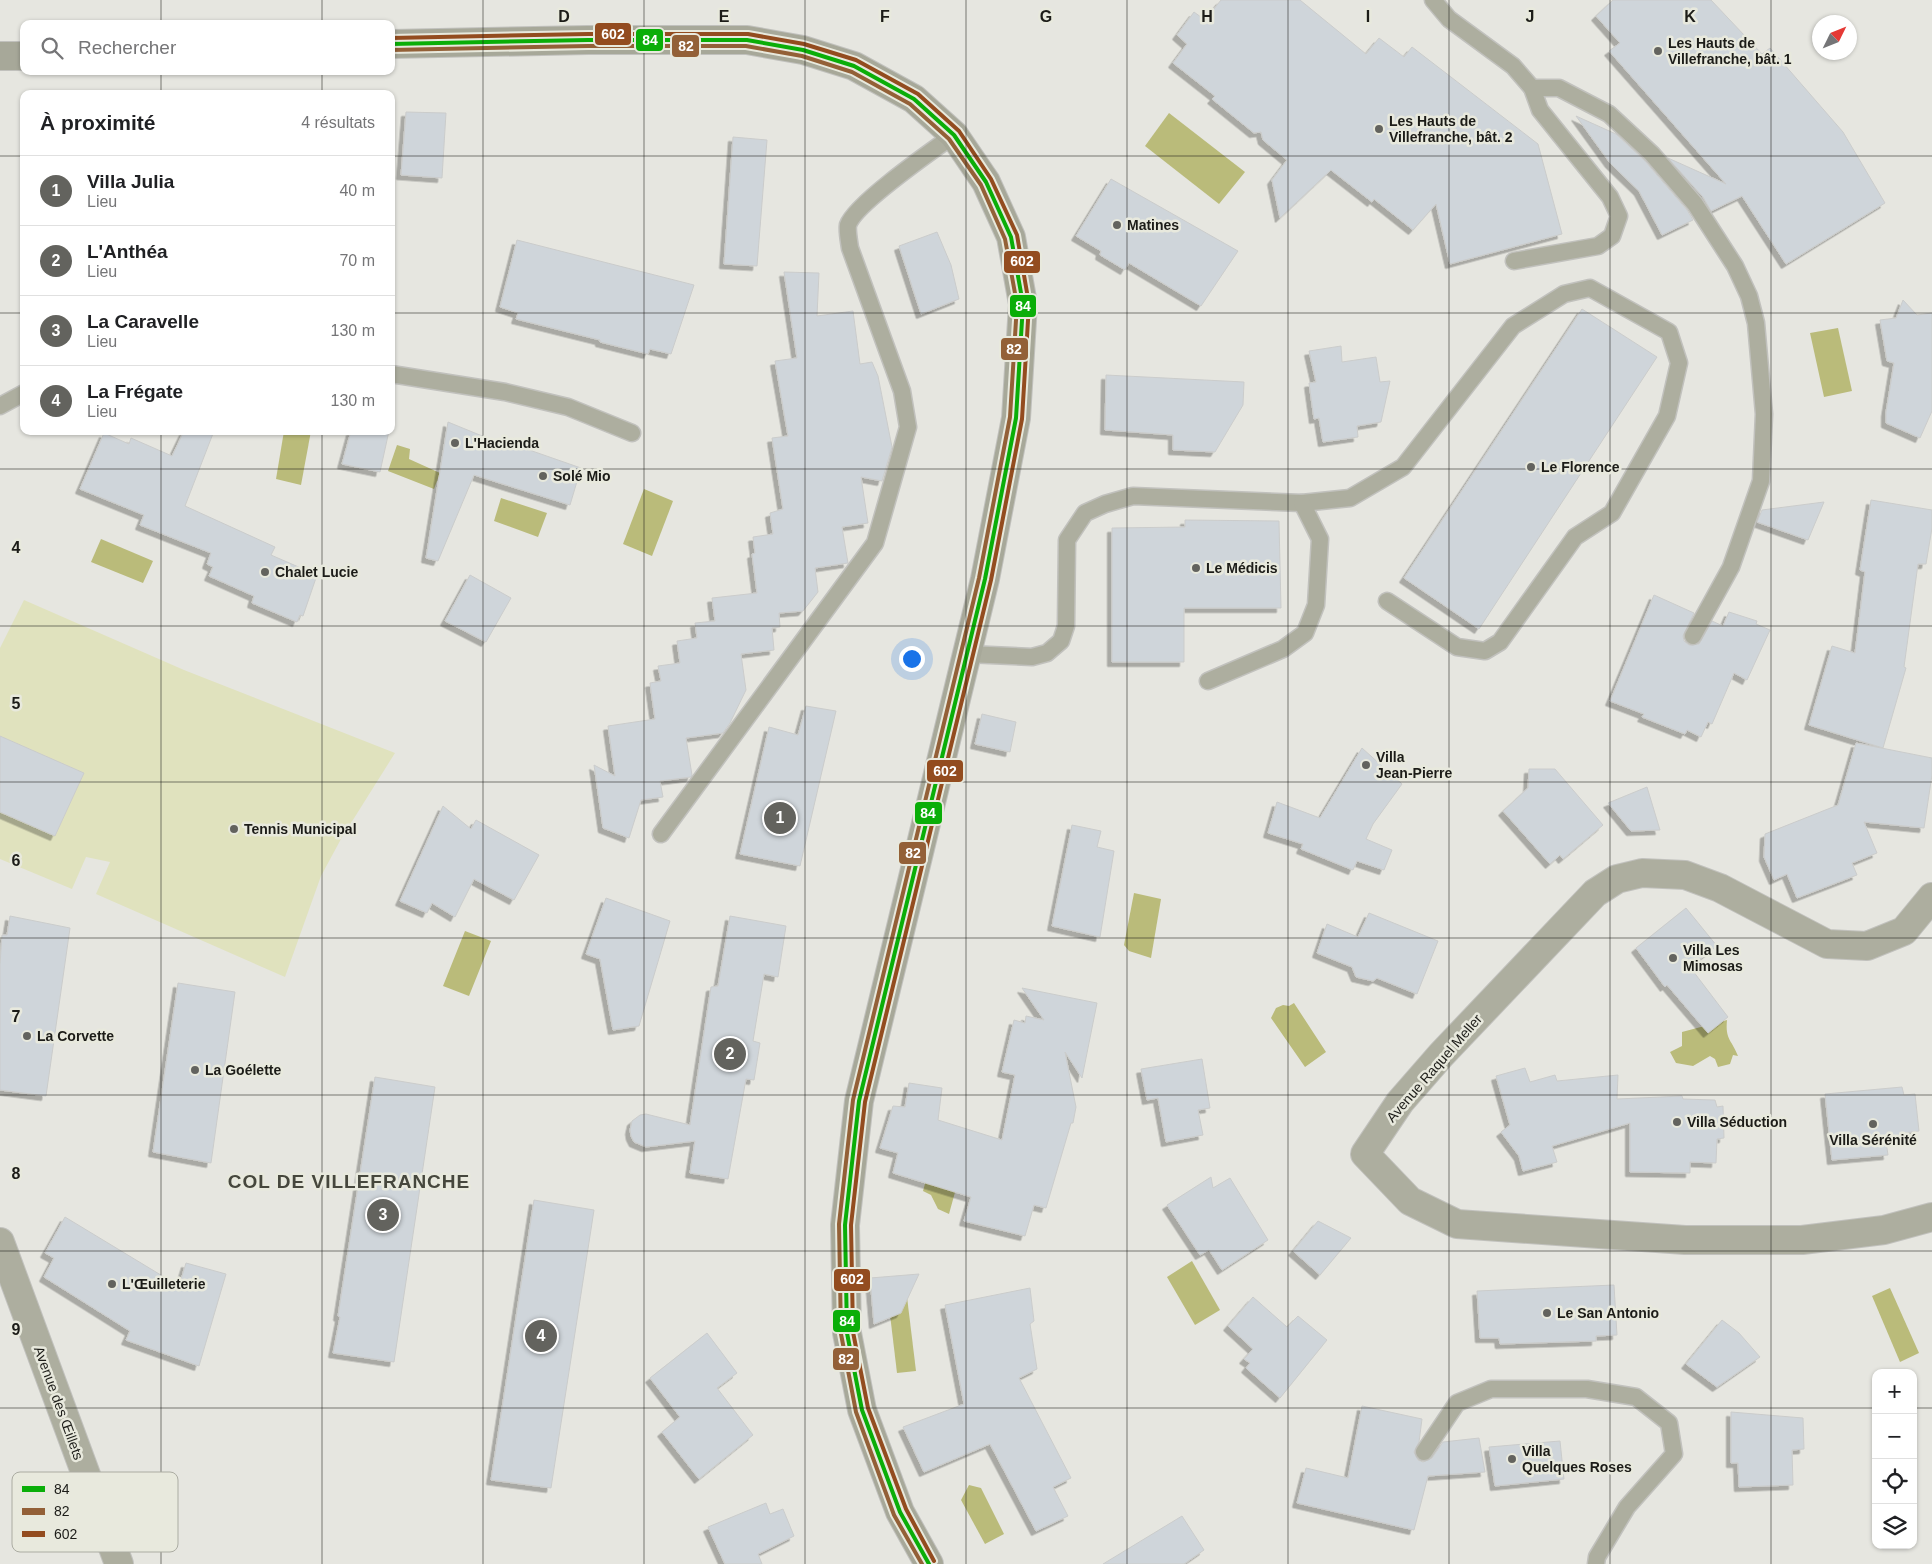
<!DOCTYPE html>
<html lang="fr">
<meta charset="utf-8">
<style>
body{margin:0;font-family:Arial,sans-serif;background:#f2f2f2;color:#202124}
.controls{position:absolute;right:15px;bottom:15px;display:grid;overflow:hidden;border-radius:10px;box-shadow:0 1px 4px #0004}
.controls button{width:45px;height:45px;display:grid;place-items:center;padding:0;border:0;border-bottom:1px solid #e0e0e0;background:#fff;color:#202124;font:25px sans-serif}
.compass{position:absolute;left:1812px;top:15px;width:45px;height:45px;border-radius:50%;background:#fff;box-shadow:0 1px 4px #0004;rotate:47deg}
.you{position:absolute;left:911px;top:658px;width:18px;height:18px;margin:-12px;border:4px solid #fff;border-radius:50%;background:#1a73e8;box-shadow:0 0 0 8px #1a73e833}
.badge{display:grid;place-items:center;width:32px;height:32px;border-radius:50%;background:#63635e;color:#fff;font-size:16px;font-weight:700}
.pin{position:absolute;translate:-50% -50%;border:2px solid #fff;box-shadow:0 1px 5px #0006}
.list{margin:0;padding:0;list-style:none}
h2{display:flex;justify-content:space-between;align-items:center;height:65px;margin:0;padding:0 20px;font-size:21px}
h2 small{font-size:16px;font-weight:400;color:#757577}
.list li{display:grid;grid-template-columns:32px 1fr auto;gap:15px;align-items:center;box-sizing:border-box;height:70px;padding:0 20px;border-top:1px solid #e0e0e0}
.list b{display:block;font-size:19px;white-space:nowrap}
.list p{margin:0;font-size:16px;white-space:nowrap;color:#757577}
.list em{font-size:16px;font-style:normal;color:#757577}
.icon{flex:none;width:28px;height:28px;fill:none;stroke:currentColor;stroke-width:2;stroke-linecap:round;stroke-linejoin:round}
.map{position:relative;flex:none;width:1932px;height:1564px;overflow:hidden}
.search{position:absolute;background:#fff;box-shadow:0 1px 4px #0004;left:20px;top:20px;width:375px;height:55px;display:flex;align-items:center;gap:12px;box-sizing:border-box;padding:0 18px;border-radius:10px;color:#757577;font-size:19px}
.panel{position:absolute;background:#fff;box-shadow:0 1px 4px #0004;left:20px;top:90px;width:375px;height:345px;border-radius:10px}
.map>svg:first-child{display:block}
</style>
<div class="map">
<svg width="1932" height="1564" viewBox="0 0 1932 1564">
<defs>
<filter id="shadow"><feDropShadow dx="-4.5" dy="4.5" stdDeviation="0" flood-color="#0004"/></filter>
</defs>
<rect width="100%" height="100%" fill="#e6e6e0"/>
<path fill="#e0e2be" d="M24 600 184 670 395 753 341 839 321 876 285 977 96 894 110 862 86 857 72 889 0 859V648Z"/>
<g fill="#babb7a">
<path d="M1169 113 1245 172 1219 204 1145 146Z"/>
<path d="M1838 328 1852 391 1824 397 1810 333Z"/>
<path d="M284 431H311L301 485 276 479Z"/>
<path d="M397 445 410 449 409 459 440 473 434 489 388 471Z"/>
<path d="M644 489 673 501 652 556 623 544Z"/>
<path d="M501 498 547 513 538 537 494 521Z"/>
<path d="M101 539 153 561 143 583 91 562Z"/>
<path d="M1134 893 1161 899 1151 958 1129 951 1124 945Z"/>
<path d="M465 931 491 941 469 996 443 986Z"/>
<path d="M1294 1003 1326 1052 1305 1067 1271 1018 1276 1008 1283 1005 1289 1006Z"/>
<path d="M1727 1020C1725 1040 1732 1040 1738 1056L1733 1055 1730 1064 1718 1067 1715 1059 1710 1056 1693 1066 1676 1063 1670 1052 1682 1046V1032Z"/>
<path d="M935 1147 965 1156 949 1214 938 1209 931 1195 923 1191Z"/>
<path d="M1192 1261 1220 1310 1195 1325 1167 1277Z"/>
<path d="M1890 1288 1919 1353 1900 1362 1872 1296Z"/>
<path d="M907 1297 916 1371 897 1373 888 1298Z"/>
<path d="M969 1485 981 1488 1004 1534 985 1544 961 1500Z"/>
</g>
<g fill="#cfd5da" stroke="#cbcccb" filter="url(#shadow)">
<path d="M1221 0H1300L1366 54 1379 38 1404 57 1412 47 1538 144 1562 234 1450 264 1436 204 1413 230 1374 199 1372 202 1331 170 1280 218 1272 180 1287 160 1263 140 1261 132 1254 133 1212 99 1215 96 1173 63 1187 44 1177 35 1194 12 1205 20Z"/>
<path d="M1613 0H1711L1762 54 1770 48 1843 132 1885 203 1786 264 1742 196 1711 211 1703 197 1668 158 1726 184 1609 51 1620 43 1596 16Z"/>
<path d="M406 112 446 113 442 178 401 175Z"/>
<path d="M1576 116 1616 134 1645 161 1687 210 1693 220 1662 235 1639 191 1610 163Z"/>
<path d="M733 137 767 140 757 266 724 264Z"/>
<path d="M1111 179 1238 251 1201 306 1129 263 1125 270 1100 255 1101 251 1076 236Z"/>
<path d="M937 232 951 265 959 299 921 314 899 246Z"/>
<path d="M517 240 694 285 671 354 650 349 648 354 600 342V340L516 319 518 313 500 307Z"/>
<path d="M784 272 819 273 817 316 853 311 860 364 872 362 878 376 892 447 882 481 861 477 868 523 842 527 848 563 815 568 818 592 803 611 779 613 780 627 772 628 774 650 741 654 746 690 730 723 723 733 686 738 692 775 691 777 660 781 663 797 641 800 629 838 603 828 594 765 615 776 608 726 655 719 650 683 661 681 658 666 680 663 677 641 697 638 695 623 715 621 712 598 757 593 752 554 755 553 753 537 773 534 770 513 783 509 772 438 788 436 775 361 797 358Z"/>
<path d="M1903 300 1917 315 1932 313V411L1920 438 1886 423V412L1894 363 1887 361 1880 320 1896 318Z"/>
<path d="M1582 309 1657 357 1479 629 1404 578Z"/>
<path d="M1341 346 1342 362 1376 357 1380 382 1390 381 1381 422 1357 426 1358 437 1323 442 1319 418 1314 419 1309 383 1316 382 1309 351Z"/>
<path d="M1106 375 1244 382 1243 405 1215 452 1173 450V435L1105 430Z"/>
<path d="M448 422 514 449 515 445 581 468 570 505 474 475 438 561 426 558Z"/>
<path d="M184 431H214L185 506 275 547 271 555 317 575 303 616 300 615 297 622 252 603 254 596 209 576 213 567 207 564 211 553 140 525 144 515 80 489 104 433 129 444 131 438 172 456Z"/>
<path d="M351 431H389L380 472 342 464Z"/>
<path d="M1871 500 1932 510V528L1926 564H1918L1904 667 1906 668 1883 748 1809 725 1832 646 1855 653 1865 572 1860 570Z"/>
<path d="M1824 502 1808 540 1757 522 1762 510Z"/>
<path d="M1185 520 1279 521 1281 608H1184V662H1112V528L1185 527Z"/>
<path d="M470 575 511 598 486 642 445 621Z"/>
<path d="M1654 595 1694 613 1683 636 1684 641 1689 645 1699 644 1712 621 1723 626 1729 612 1757 621 1756 624 1770 630 1747 680 1734 673 1712 724 1708 722 1701 737 1687 730 1685 734 1642 717 1644 714 1610 701Z"/>
<path d="M806 706 836 711 800 866 740 854 769 727 798 735Z"/>
<path d="M982 714 1016 722 1010 752 975 744Z"/>
<path d="M0 736 84 773 55 836 0 812Z"/>
<path d="M1856 743 1932 758V775L1924 828 1864 822 1877 853 1852 863 1857 875 1797 898 1787 874 1774 880 1764 857 1765 834 1838 805Z"/>
<path d="M1362 748 1402 784 1373 824 1366 839 1392 850 1384 870 1357 861 1353 870 1301 849 1303 844 1268 833 1277 802 1320 818Z"/>
<path d="M1529 769H1555L1603 825 1563 859 1560 855 1550 864 1503 811 1528 788Z"/>
<path d="M1647 787 1660 830 1631 831 1608 803Z"/>
<path d="M443 806 471 829 476 820 539 855 514 900 474 879 455 917 432 903 427 913 400 901Z"/>
<path d="M1072 825 1101 831 1097 847 1114 851 1100 937 1052 926Z"/>
<path d="M606 898 670 921 639 1026 613 1030 600 959 586 954Z"/>
<path d="M1686 908 1717 946 1690 967 1728 1017 1708 1033 1667 985 1665 987 1636 948Z"/>
<path d="M1369 913 1438 941 1417 994 1377 978 1373 981 1356 977 1352 967 1317 953 1327 924 1358 937Z"/>
<path d="M10 916 70 928 46 1096 0 1090V964L2 935H7Z"/>
<path d="M730 916 786 926 778 977 764 974 753 1041 760 1043 754 1080 746 1079 728 1179 690 1173 695 1141 646 1147 634 1142 631 1136 630 1130 632 1121 640 1115 646 1114 690 1125 711 987 718 986Z"/>
<path d="M178 983 235 992 211 1163 153 1152Z"/>
<path d="M1022 988 1097 1003 1082 1078 1065 1052 1076 1107 1073 1123H1071L1046 1208 1034 1205 1025 1236 964 1221 971 1197 893 1173 898 1153 880 1148 893 1106 905 1107 909 1083 942 1088 938 1120 1002 1140 1015 1075 1002 1072 1014 1020 1025 1023 1026 1016 1044 1020Z"/>
<path d="M1202 1059 1210 1108 1198 1110 1203 1135 1166 1142 1158 1098 1147 1100 1141 1069Z"/>
<path d="M1525 1068 1530 1082 1555 1075 1557 1081 1618 1075 1617 1099 1682 1096 1683 1099 1715 1100 1717 1107 1723 1106 1724 1138 1717 1139 1716 1163 1690 1162V1173L1630 1172V1123L1552 1146 1557 1162 1523 1171 1519 1156 1501 1132 1510 1125 1496 1076Z"/>
<path d="M375 1077 435 1087 394 1362 333 1353 340 1317 338 1316Z"/>
<path d="M1902 1087 1904 1095 1915 1094 1919 1131 1904 1133 1905 1140 1886 1141 1888 1155 1832 1160 1825 1094Z"/>
<path d="M1211 1177 1213 1188 1230 1178 1268 1240 1222 1270 1209 1250 1200 1255 1167 1205Z"/>
<path d="M534 1200 594 1210 551 1488 491 1480Z"/>
<path d="M65 1217 179 1286 186 1263 226 1274 199 1366 126 1340 130 1331 44 1277 54 1258 45 1253Z"/>
<path d="M1318 1221 1351 1238 1320 1275 1293 1251Z"/>
<path d="M919 1274 901 1313 874 1324 870 1278Z"/>
<path d="M1614 1285 1617 1335 1596 1336V1341L1500 1344 1499 1338H1480L1477 1291Z"/>
<path d="M1030 1288 1034 1321 1030 1324 1037 1369 1019 1378 1071 1478 1053 1487 1068 1516 1036 1531 990 1444 924 1472 903 1427 964 1404 945 1305Z"/>
<path d="M1253 1297 1287 1327 1298 1316 1327 1340 1280 1398 1246 1368 1250 1363 1244 1359 1253 1349 1228 1326Z"/>
<path d="M1722 1320 1739 1333 1760 1357 1717 1387 1686 1364Z"/>
<path d="M707 1333 737 1373 717 1388 753 1435 699 1479 662 1432 680 1417 650 1378Z"/>
<path d="M1362 1406 1422 1419 1419 1442 1414 1452 1418 1460 1423 1462 1432 1458 1443 1442 1479 1438 1485 1472 1428 1476 1414 1530 1297 1503 1306 1468 1348 1478Z"/>
<path d="M1731 1412 1803 1418 1804 1449 1792 1450 1793 1485 1739 1487 1738 1463H1731Z"/>
<path d="M1560 1441 1564 1479 1495 1486 1489 1447Z"/>
<path d="M766 1503 770 1514 783 1509 794 1536 758 1554 762 1564H725L708 1527Z"/>
<path d="M1182 1516 1204 1550 1184 1564H1103Z"/>
</g>
<g fill="none" stroke-linecap="round" stroke-linejoin="round">
<defs>
<g id="lane">
<path d="M1433 0 1449 19 1513 66 1532 88 1540 110 1610 197 1619 216 1612 236 1598 246 1514 261"/>
<path d="M1532 88H1559L1609 114 1652 154 1695 204 1735 266 1749 296 1756 323 1764 414 1761 481 1731 567 1693 636"/>
<path d="M391 374 505 392 568 407 632 433"/>
<path d="M0 406 24 393"/>
<path d="M967 654 1032 657 1047 653 1061 641 1066 626 1067 540 1085 513 1105 504 1133 496 1302 503 1350 498 1403 467 1513 326 1564 294 1590 288 1669 332 1679 363 1667 416 1612 513 1575 537 1500 642 1485 651 1457 647 1387 601"/>
<path d="M1208 681 1283 649 1305 633 1316 605 1320 539 1302 503"/>
<path d="M661 834 875 543 908 427 902 391 850 248C849 241 847 231 848 225 855 204 933 150 954 135"/>
<path d="M1424 1452 1457 1403 1491 1389H1587L1636 1397 1669 1423 1674 1454 1627 1507 1597 1557 1596 1564"/>
</g>
<g id="street">
<path d="M1932 897 1904 931 1867 946 1827 944 1720 888 1685 875 1642 873 1617 879 1595 893 1441 1055 1400 1102 1365 1154 1410 1201 1457 1224 1685 1240H1802L1884 1230 1932 1217"/>
<path d="M0 1242 119 1564"/>
</g>
<g id="primary">
<path d="M391 44 588 40H747L803 50 854 66 914 99 954 135 986 182 1011 237 1023 304 1016 418 985 579 859 1101 845 1225 847 1333 862 1410 900 1512 929 1564"/>
<path d="M0 56H24"/>
</g>
</defs>
<use href="#lane" stroke="#c1c1bd" stroke-width="19"/>
<use href="#street" stroke="#c1c1bd" stroke-width="30"/>
<use href="#primary" stroke="#c1c1bd" stroke-width="30"/>
<use href="#lane" stroke="#adae9f" stroke-width="16"/>
<use href="#street" stroke="#adae9f" stroke-width="28"/>
<use href="#primary" stroke="#a7a899" stroke-width="28"/>
<defs>
<path id="bus-1" d="M391 44 588 40H747L803 50 854 66 914 99 954 135 986 182 1011 237 1023 304 1016 418 985 579 859 1101 845 1225 847 1333 862 1410 900 1512 929 1564"/>
<path id="bus-2" d="M391 50 588 46H746L802 56 852 72 910 104 949 139 981 185 1005 239 1017 304 1010 417 979 578 853 1100 839 1224 841 1334 856 1412 894 1515 922 1564"/>
<path id="bus-3" d="M391 38 588 34H748L804 44 856 60 918 94 959 131 991 179 1017 235 1029 304 1022 419 991 580 865 1102 851 1225 853 1332 868 1408 906 1509 934 1561"/>
</defs>
<use href="#bus-1" stroke="#e8e9dd" stroke-width="8"/>
<use href="#bus-2" stroke="#e8e9dd" stroke-width="8"/>
<use href="#bus-3" stroke="#e8e9dd" stroke-width="8"/>
<use href="#bus-1" stroke="#0aae08" stroke-width="4"/>
<use href="#bus-2" stroke="#936037" stroke-width="4"/>
<use href="#bus-3" stroke="#934c1f" stroke-width="4"/>
</g>
<path fill="none" stroke="#1c1c18" stroke-width="1" stroke-opacity="0.55" d="M161 0V24M322 0V24M483 0V1564M644 0V1564M805 0V1564M966 0V1564M1127 0V1564M1288 0V1564M1449 0V1564M1610 0V1564M1771 0V1564M161 71V94M322 71V94M0 156H24M391 156H1932M0 313H24M391 313H1932M161 431V1564M322 431V1564M0 469H1932M0 626H1932M0 782H1932M0 938H1932M0 1095H1932M0 1251H1932M0 1408H1876M1913 1408H1932"/>
<g fill="#63635e" stroke="#e8e9dd" stroke-width="2">
<circle cx="1658" cy="51" r="5"/>
<circle cx="1379" cy="129" r="5"/>
<circle cx="1117" cy="225" r="5"/>
<circle cx="455" cy="443" r="5"/>
<circle cx="1531" cy="467" r="5"/>
<circle cx="543" cy="476" r="5"/>
<circle cx="1196" cy="568" r="5"/>
<circle cx="265" cy="572" r="5"/>
<circle cx="1366" cy="765" r="5"/>
<circle cx="234" cy="829" r="5"/>
<circle cx="1673" cy="958" r="5"/>
<circle cx="27" cy="1036" r="5"/>
<circle cx="195" cy="1070" r="5"/>
<circle cx="1677" cy="1122" r="5"/>
<circle cx="1873" cy="1124" r="5"/>
<circle cx="112" cy="1284" r="5"/>
<circle cx="1547" cy="1313" r="5"/>
<circle cx="1512" cy="1459" r="5"/>
</g>
<g text-anchor="middle" dominant-baseline="central" stroke-width="5" stroke-linejoin="round" paint-order="stroke">
<g font-size="14" font-weight="bold" fill="#1c1c18" stroke="#e8e9dd" text-anchor="start">
<text x="1668" y="43">Les Hauts de<tspan x="1668" dy="16">Villefranche, bât. 1</tspan></text>
<text x="1389" y="121">Les Hauts de<tspan x="1389" dy="16">Villefranche, bât. 2</tspan></text>
<text x="1127" y="225">Matines</text>
<text x="465" y="443">L'Hacienda</text>
<text x="1541" y="467">Le Florence</text>
<text x="553" y="476">Solé Mio</text>
<text x="1206" y="568">Le Médicis</text>
<text x="275" y="572">Chalet Lucie</text>
<text x="1376" y="757">Villa<tspan x="1376" dy="16">Jean-Pierre</tspan></text>
<text x="244" y="829">Tennis Municipal</text>
<text x="1683" y="950">Villa Les<tspan x="1683" dy="16">Mimosas</tspan></text>
<text x="37" y="1036">La Corvette</text>
<text x="205" y="1070">La Goélette</text>
<text x="1687" y="1122">Villa Séduction</text>
<text x="1873" y="1140" text-anchor="middle">Villa Sérénité</text>
<text x="122" y="1284">L'Œuilleterie</text>
<text x="1557" y="1313">Le San Antonio</text>
<text x="1522" y="1451">Villa<tspan x="1522" dy="16">Quelques Roses</tspan></text>
</g>
<g font-size="14" fill="#1c1c18" stroke="#e8e9dd">
<text transform="translate(1434 1068) rotate(-49)">Avenue Raquel Meller</text>
<text transform="translate(59 1403) rotate(70)">Avenue des Œillets</text>
</g>
<g font-size="19" font-weight="bold" letter-spacing="1" fill="#46473d" stroke="#e8e9dd">
<text x="349" y="1181">COL DE VILLEFRANCHE</text>
</g>
</g>
<rect x="12" y="1472" width="166" height="80" rx="8" fill="#e8e9dd" stroke="#abaca2" stroke-width="1"/>
<rect x="22" y="1486" width="23" height="6" fill="#0aae08"/>
<rect x="22" y="1508" width="23" height="7" fill="#936037"/>
<rect x="22" y="1531" width="23" height="6" fill="#934c1f"/>
<g font-size="14" fill="#1c1c18">
<text x="54" y="1494">84</text>
<text x="54" y="1516">82</text>
<text x="54" y="1539">602</text>
</g>
<g font-size="16" text-anchor="middle" font-weight="bold" fill="#1c1c18" stroke="#e8e9dd" stroke-width="5" stroke-linejoin="round" paint-order="stroke">
<text x="564" y="22">D</text>
<text x="724" y="22">E</text>
<text x="885" y="22">F</text>
<text x="1046" y="22">G</text>
<text x="1207" y="22">H</text>
<text x="1368" y="22">I</text>
<text x="1530" y="22">J</text>
<text x="1690" y="22">K</text>
<text x="16" y="553">4</text>
<text x="16" y="709">5</text>
<text x="16" y="866">6</text>
<text x="16" y="1022">7</text>
<text x="16" y="1179">8</text>
<text x="16" y="1335">9</text>
</g>
<g stroke="#e8e9dd" stroke-width="2">
<rect x="594" y="22" width="38" height="24" rx="5" fill="#934c1f"/>
<rect x="635" y="28" width="29" height="24" rx="5" fill="#0aae08"/>
<rect x="671" y="34" width="29" height="24" rx="5" fill="#936037"/>
<rect x="1003" y="250" width="38" height="24" rx="5" fill="#934c1f"/>
<rect x="1009" y="294" width="28" height="24" rx="5" fill="#0aae08"/>
<rect x="1000" y="337" width="29" height="24" rx="5" fill="#936037"/>
<rect x="926" y="759" width="38" height="24" rx="5" fill="#934c1f"/>
<rect x="914" y="801" width="29" height="24" rx="5" fill="#0aae08"/>
<rect x="898" y="841" width="29" height="24" rx="5" fill="#936037"/>
<rect x="833" y="1268" width="38" height="24" rx="5" fill="#934c1f"/>
<rect x="832" y="1309" width="29" height="24" rx="5" fill="#0aae08"/>
<rect x="832" y="1347" width="28" height="24" rx="5" fill="#936037"/>
</g>
<g font-size="14" text-anchor="middle" font-weight="bold" fill="#fff">
<text x="613" y="39">602</text>
<text x="650" y="45">84</text>
<text x="686" y="51">82</text>
<text x="1022" y="266">602</text>
<text x="1023" y="311">84</text>
<text x="1014" y="354">82</text>
<text x="945" y="776">602</text>
<text x="928" y="818">84</text>
<text x="913" y="858">82</text>
<text x="852" y="1284">602</text>
<text x="847" y="1326">84</text>
<text x="846" y="1364">82</text>
</g>
</svg>
<div class="controls">
<button>+</button>
<button>−</button>
<button><svg class="icon" aria-label="locate" viewBox="0 0 24 24"><circle cx="12" cy="12" r="6"/><path d="M12 2v4M12 18v4M2 12h4M18 12h4"/></svg></button>
<button><svg class="icon" aria-label="layers" viewBox="0 0 24 24"><path d="M12 4l9 5-9 5-9-5zM3 14l9 5 9-5"/></svg></button>
</div>
<svg class="compass" viewBox="-18 -18 36 36"><path d="M0-13l5 13h-10z" fill="#e53935"/><path d="M0 13l5-13h-10z" fill="#757577"/></svg>
<div class="you"></div>
<div class="pin badge" style="left:780px;top:818px">1</div>
<div class="pin badge" style="left:730px;top:1054px">2</div>
<div class="pin badge" style="left:383px;top:1215px">3</div>
<div class="pin badge" style="left:541px;top:1336px">4</div>
<div class="search"><svg class="icon" aria-label="search" viewBox="0 0 24 24"><circle cx="10" cy="10" r="6"/><path d="M15 15l6 6"/></svg>Rechercher</div>
<section class="panel">
<h2>À proximité<small>4 résultats</small></h2>
<ul class="list">
<li><span class="badge">1</span><div><b>Villa Julia</b><p>Lieu</p></div><em>40 m</em></li>
<li><span class="badge">2</span><div><b>L'Anthéa</b><p>Lieu</p></div><em>70 m</em></li>
<li><span class="badge">3</span><div><b>La Caravelle</b><p>Lieu</p></div><em>130 m</em></li>
<li><span class="badge">4</span><div><b>La Frégate</b><p>Lieu</p></div><em>130 m</em></li>
</ul>
</section>
</div>
